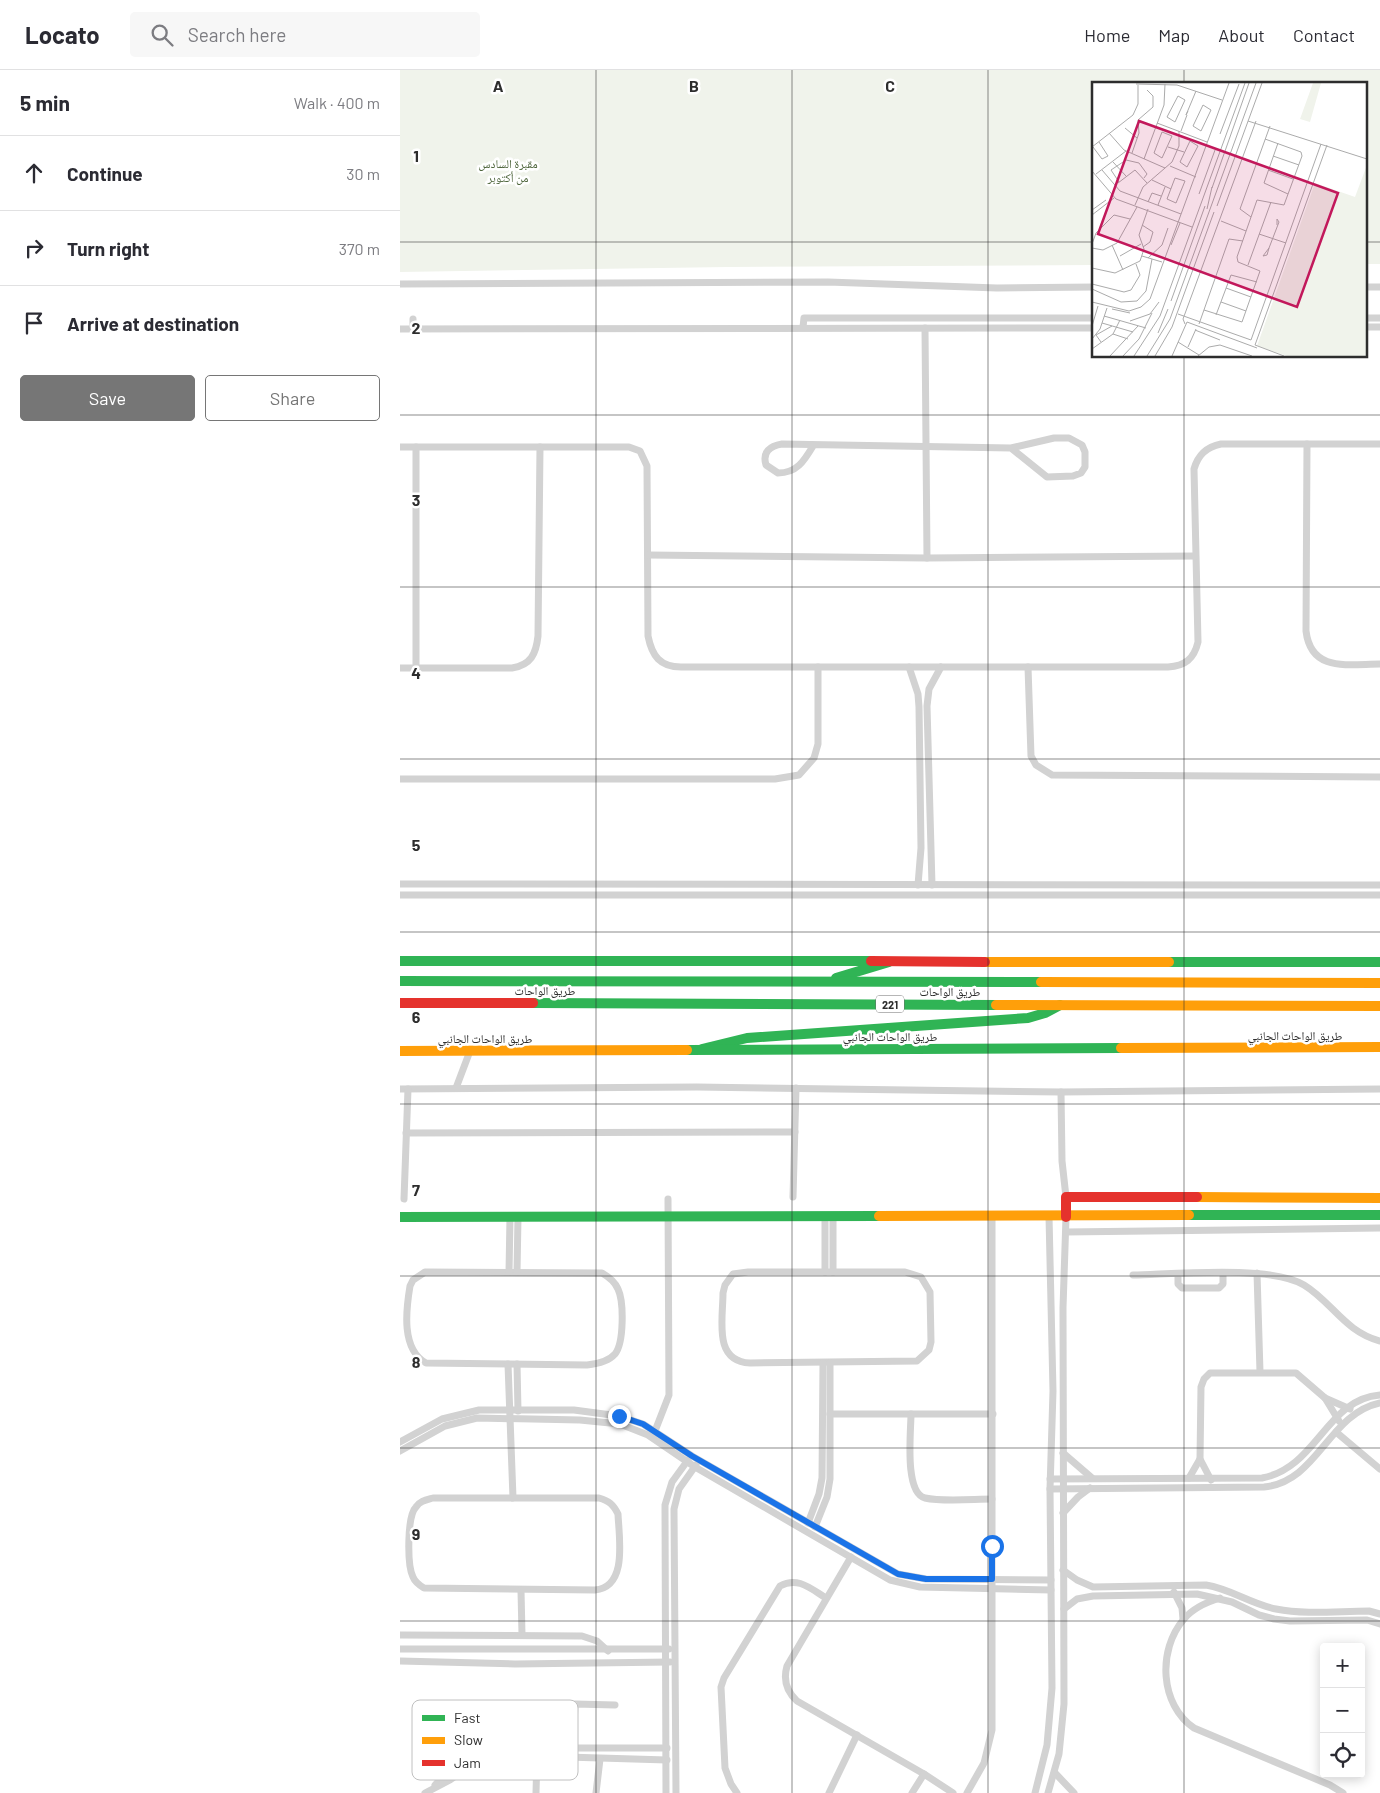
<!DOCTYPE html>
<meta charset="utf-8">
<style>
body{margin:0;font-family:Barlow,"Noto Naskh Arabic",sans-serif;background:#f7f7f7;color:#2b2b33}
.controls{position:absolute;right:15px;bottom:15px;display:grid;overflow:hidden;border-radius:5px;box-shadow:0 2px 12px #0003}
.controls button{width:45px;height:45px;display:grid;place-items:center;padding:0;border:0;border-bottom:1px solid #e1e1e2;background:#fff;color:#2b2b33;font:25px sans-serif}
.stop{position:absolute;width:15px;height:15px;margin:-11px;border:4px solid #1a73e8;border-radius:50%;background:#fff}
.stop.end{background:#1a73e8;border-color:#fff;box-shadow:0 1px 5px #0008}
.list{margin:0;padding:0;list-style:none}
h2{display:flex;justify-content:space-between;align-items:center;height:65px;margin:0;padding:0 20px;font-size:21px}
h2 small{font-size:16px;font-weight:400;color:#7c7c81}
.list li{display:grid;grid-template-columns:32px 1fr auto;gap:15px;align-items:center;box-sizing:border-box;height:75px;padding:0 20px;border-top:1px solid #e1e1e2}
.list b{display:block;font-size:19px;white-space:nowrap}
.list em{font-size:16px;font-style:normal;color:#7c7c81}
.actions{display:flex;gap:10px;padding:15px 20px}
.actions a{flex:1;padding:11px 0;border:1px solid #767676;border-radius:5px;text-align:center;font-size:18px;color:#767676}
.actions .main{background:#767676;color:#fff}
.icon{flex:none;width:28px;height:28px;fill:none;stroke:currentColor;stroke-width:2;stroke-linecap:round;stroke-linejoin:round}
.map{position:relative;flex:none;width:980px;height:1723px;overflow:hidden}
header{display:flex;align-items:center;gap:30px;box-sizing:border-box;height:70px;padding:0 25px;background:#fff;border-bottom:1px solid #e1e1e2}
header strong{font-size:24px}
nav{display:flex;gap:28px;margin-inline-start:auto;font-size:18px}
.search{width:350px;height:45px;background:#f7f7f7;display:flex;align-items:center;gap:12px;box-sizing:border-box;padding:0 18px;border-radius:5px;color:#7c7c81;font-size:19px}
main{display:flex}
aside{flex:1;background:#fff}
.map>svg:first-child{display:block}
</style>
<header>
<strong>Locato</strong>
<div class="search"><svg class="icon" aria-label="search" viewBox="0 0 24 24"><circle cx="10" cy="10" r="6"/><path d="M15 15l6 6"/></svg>Search here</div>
<nav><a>Home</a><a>Map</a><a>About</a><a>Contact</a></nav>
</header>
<main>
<aside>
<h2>5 min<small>Walk · 400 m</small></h2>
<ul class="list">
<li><svg class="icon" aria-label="ahead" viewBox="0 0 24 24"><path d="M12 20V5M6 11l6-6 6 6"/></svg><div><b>Continue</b></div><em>30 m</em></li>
<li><svg class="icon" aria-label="right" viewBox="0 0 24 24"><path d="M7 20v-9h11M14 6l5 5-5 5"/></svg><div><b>Turn right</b></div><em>370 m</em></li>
<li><svg class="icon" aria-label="arrive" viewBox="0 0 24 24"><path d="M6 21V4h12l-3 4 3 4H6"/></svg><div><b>Arrive at destination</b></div></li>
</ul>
<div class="actions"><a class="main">Save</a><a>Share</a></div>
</aside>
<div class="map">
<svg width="980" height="1723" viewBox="0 0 980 1723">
<rect width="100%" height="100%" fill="#fff"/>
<path fill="#f0f3eb" d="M0 0H980V194H966V14H694V195L328 197 0 202Z"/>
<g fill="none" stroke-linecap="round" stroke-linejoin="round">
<g stroke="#d2d2d2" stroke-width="7">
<path d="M0 214 428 212 597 218 694 217"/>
<path d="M966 217H980"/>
<path d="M966 248H980"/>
<path d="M403 257 404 248H694"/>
<path d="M966 257H980"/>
<path d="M525 258 527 488"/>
<path d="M0 259 694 258"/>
<path d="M13 259V249"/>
<path d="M907 374 906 561C911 603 949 594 980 594"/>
<path d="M413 376C404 391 397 403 378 403L366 395C362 382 370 376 382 374L611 378 647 407 673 406 681 403 685 397V382L682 375 669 368H654L611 378"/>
<path d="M0 377H229L240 381 247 396 248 566C252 586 260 597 281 597H768C785 596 794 589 798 572L794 399C798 385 806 377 821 374H980"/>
<path d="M248 485 527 488 795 486"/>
<path d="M509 597 518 624 519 637 521 778 518 815"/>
<path d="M628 597 631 686 636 695 652 705 980 707"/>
<path d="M0 598H112C131 595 136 584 138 566L140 377"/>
<path d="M16 598V377"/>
<path d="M0 709H375L399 705 414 688 418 674V597"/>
<path d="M0 814 980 815"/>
<path d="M532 815 527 636 529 619 541 597"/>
<path d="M0 825H980"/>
<path d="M56 1018 70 981"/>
<path d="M0 1019 297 1017 661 1022 980 1019"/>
<path d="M661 1022 662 1091 666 1127"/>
<path d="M6 1063 395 1062"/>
<path d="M393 1127 396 1018"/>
<path d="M4 1129 8 1019"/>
<path d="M425 1147V1202"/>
<path d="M433 1147V1202"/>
<path d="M666 1162 980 1158"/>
<path d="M25 1202 202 1203C209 1207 215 1212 218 1219 224 1232 224 1273 215 1284 208 1292 197 1294 187 1295L26 1293C1 1279 6 1240 10 1216L13 1210Z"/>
<path d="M109 1202 110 1147"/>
<path d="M117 1202 118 1147"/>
<path d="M505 1202 521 1207 530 1222 531 1272 529 1280 517 1291 350 1293C313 1291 323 1250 323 1223L325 1215 333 1204 348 1202Z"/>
<path d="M857 1203 860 1302"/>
<path d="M778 1204V1214L782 1218H819L823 1214V1204"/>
<path d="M733 1205C775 1204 871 1195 904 1215 932 1232 945 1262 980 1271"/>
<path d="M108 1294 113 1428"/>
<path d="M117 1294 118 1341"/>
<path d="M925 1328 939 1351"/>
<path d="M430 1344H593"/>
<path d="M511 1344C511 1361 504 1423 525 1428 543 1432 574 1429 592 1429"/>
<path d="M255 1361 269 1325 268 1129"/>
<path d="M936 1362 980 1399"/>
<path d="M0 1372 42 1349 79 1340H174L219 1346 243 1354 292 1386 498 1504 526 1509 651 1510"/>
<path d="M0 1381 45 1356 77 1348 180 1350 220 1354 248 1365 295 1397 490 1510 520 1517 651 1520"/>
<path d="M663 1383 692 1408"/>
<path d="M800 1389 811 1410"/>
<path d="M789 1408 800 1389 801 1317 804 1309 810 1303H896L925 1328 950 1339"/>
<path d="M650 1409 862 1408C917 1398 926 1329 980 1325"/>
<path d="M650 1419 864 1417C918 1412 928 1344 980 1333"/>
<path d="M33 1428H199C209 1431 213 1434 218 1444 219 1468 228 1517 195 1520L24 1518C19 1515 15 1512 13 1507 7 1495 7 1446 16 1437 20 1431 26 1430 33 1428Z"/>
<path d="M663 1443 678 1427 690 1418"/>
<path d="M408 1453 419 1424 422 1408 423 1293"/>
<path d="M415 1457 427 1427 430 1409V1293"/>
<path d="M451 1487 387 1596C383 1610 386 1621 397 1631L524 1704 553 1723"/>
<path d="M663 1500 677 1510 693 1517 806 1515C831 1519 851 1534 876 1539 906 1545 938 1541 969 1541L980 1544"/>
<path d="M121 1520 122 1565"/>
<path d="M774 1522 782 1538 783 1549"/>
<path d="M820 1528C807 1532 793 1538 784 1549 757 1580 760 1635 794 1658L930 1715 943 1723"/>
<path d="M664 1539 677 1529 693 1526 797 1524 832 1532 859 1545 874 1549 890 1551 967 1550 980 1554"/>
<path d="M0 1565 182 1566 197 1571 208 1581"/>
<path d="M0 1579H269"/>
<path d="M0 1591 115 1594 270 1592"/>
<path d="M93 1642 94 1678"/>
<path d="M173 1678 175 1634 215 1635"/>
<path d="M655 1703 674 1723"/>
<path d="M35 1715 46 1703 65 1687 94 1678H267"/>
<path d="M25 1723 50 1710 74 1693 103 1685 267 1690"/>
<path d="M136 1723 137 1685"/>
<path d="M196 1723 200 1689"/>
<path d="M266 1723 265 1435 272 1412 288 1390"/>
<path d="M276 1723 274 1439 279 1419 296 1395"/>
<path d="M337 1723 331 1714 325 1698 321 1617 324 1608 380 1516C398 1506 411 1519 426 1528"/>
<path d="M429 1723 457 1665"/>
<path d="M512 1723 524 1704"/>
<path d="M567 1723 584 1693 592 1660V1147"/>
<path d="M635 1723 647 1675 652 1618 650 1419 653 1321 649 1146"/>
<path d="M648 1723 659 1684 664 1634 663 1238 666 1147"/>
</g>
<g stroke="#30b455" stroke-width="10">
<path d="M0 891H471"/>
<path d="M769 892H980"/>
<path d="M436 908 489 892"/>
<path d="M0 911 641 912"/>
<path d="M133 933 596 935"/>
<path d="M302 979 347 968 628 948 645 943 660 935"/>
<path d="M287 980 721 978"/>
<path d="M789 1145H980"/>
<path d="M0 1147 479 1146"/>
</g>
<g stroke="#ff9f0a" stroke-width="10">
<path d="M585 892H769"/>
<path d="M641 912 980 913"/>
<path d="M596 935 980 936"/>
<path d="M721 978 980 977"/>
<path d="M0 981 287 980"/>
<path d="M797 1127 980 1128"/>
<path d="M479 1146 789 1145"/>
</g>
<g stroke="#e5322d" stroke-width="10">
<path d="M471 891 585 892"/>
<path d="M0 933H133"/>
<path d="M666 1147V1127H797"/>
</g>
</g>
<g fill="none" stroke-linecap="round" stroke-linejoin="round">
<path stroke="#1a73e8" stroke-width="6" d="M219 1346 243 1354 292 1386 498 1504 526 1509H592V1476"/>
</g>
<path fill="none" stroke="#2d2d2d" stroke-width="1" stroke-opacity="0.55" d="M196 0V1723M392 0V1723M588 0V1723M784 0V14M0 172H694M966 172H980M784 286V1723M0 345H980M0 517H980M0 689H980M0 862H980M0 1034H980M0 1206H980M0 1378H980M0 1551H980"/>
<g text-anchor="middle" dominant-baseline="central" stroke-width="5" stroke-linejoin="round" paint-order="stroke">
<rect fill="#fff" stroke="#6c6c6c" stroke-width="1" x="476" y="925.5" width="28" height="17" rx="4"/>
<g font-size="11" font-weight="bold" fill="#2d2d2d">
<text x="490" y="934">221</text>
</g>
<g font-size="12" fill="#4f663d" stroke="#fff">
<text x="108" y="93">مقبرة السادس<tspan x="108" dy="14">من أكتوبر</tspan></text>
</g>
<g font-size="12" fill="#2d2d2d" stroke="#fff">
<text x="145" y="920">طريق الواحات</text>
<text x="550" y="921">طريق الواحات</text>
<text x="895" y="965">طريق الواحات الجانبي</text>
<text x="490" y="966">طريق الواحات الجانبي</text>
<text x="85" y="968">طريق الواحات الجانبي</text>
</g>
</g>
<g transform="translate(692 12)">
<rect width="275" height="275" fill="#fff"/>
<path d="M221 1H229L218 40 208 37ZM275 83V274H195L165 264 223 101 263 115Z" fill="#f0f3eb"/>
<path fill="none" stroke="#ababab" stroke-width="1" d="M44 2 85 3 130 18M86 14 93 18 83 40 75 35ZM111 23 119 28 109 49 101 44ZM96 29 94 33 104 9M156 39 275 77M65 41 115 60M33 46 45 56M89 49 95 33M70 50 80 54 70 76 62 71ZM17 51 32 68 73 86M128 52 147 2M98 59 106 64 95 85 88 80ZM186 61 172 101 196 112M0 65 41 33 46 22V3M1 65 10 77 16 74 7 60M76 65 92 70M40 71 47 51 46 38 61 25V14L55 8M181 74 207 83M52 77 72 23 73 2M21 80 34 94M78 84 104 95M10 88 28 109 89 132M176 88 201 97M0 89 24 117 100 145M4 92 34 69M83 96 93 99 84 121 75 117ZM60 98 79 107M27 100 19 88 34 78 47 81 55 92 52 96M26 101 43 88 55 101M120 106 157 1M107 112 123 68M56 120 60 111 69 114M43 123 51 105 80 80 87 64V49M66 123 73 105M125 124 170 1M115 127 120 105M0 128 14 118M0 133 22 116M159 135 148 127 178 44M129 139 154 149M50 143 61 150 58 160 51 165M167 152 194 161M0 162 4 151 22 133 38 137M20 163 31 188M79 163 88 141M0 166 11 168 25 161 45 125M177 166 175 173 171 174 177 166 187 140 185 137V143M28 174 49 162M50 174 70 180M56 176 70 163 76 146M156 183 179 120M0 186 23 191 48 179 52 167 47 153 56 127M0 202 32 210 39 208 48 193 44 182M134 206 159 215M0 207 29 220 45 219 54 209 60 177M79 219 113 124M0 220 37 229 49 225 58 217 137 1M129 220 154 229M20 227 38 231M112 228 150 240 168 189 146 180 145 175 165 118 192 123 210 74 209 70 173 57M86 232 159 258 229 62M124 233 139 193 165 200M12 234 54 246M38 239 58 232 67 220M10 241 41 250M93 242 91 237 164 39M107 242 137 157 151 159M0 244 6 224M103 248 128 258M66 251 76 227M21 252 36 257M0 257 8 247 15 226M9 260 4 253 20 244M86 260 107 273M96 265 104 247M0 267 21 252 28 238M18 274 46 244M31 274 47 257 60 231M42 274 68 234 153 1M55 274 78 237 164 1M63 274 80 245 122 130M80 274 95 240 165 266M106 274 117 265 128 263 160 274M192 274 163 263 235 63"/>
<path fill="#c2185b" fill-opacity="0.15" stroke="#c2185b" stroke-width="2.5" d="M47 39 246 111 205 225 6 152Z"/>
<rect width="275" height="275" fill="none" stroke="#2d2d2d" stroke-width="2.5"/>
</g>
<rect x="12" y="1630" width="166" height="80" rx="8" fill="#fff" stroke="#c0c0c0" stroke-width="1"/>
<rect x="22" y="1645" width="23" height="6" fill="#30b455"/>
<rect x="22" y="1667" width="23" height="7" fill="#ff9f0a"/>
<rect x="22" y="1690" width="23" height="6" fill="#e5322d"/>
<g font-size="14" fill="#2d2d2d">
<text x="54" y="1653">Fast</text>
<text x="54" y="1675">Slow</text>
<text x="54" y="1698">Jam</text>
</g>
<g font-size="16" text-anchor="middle" font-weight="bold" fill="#2d2d2d" stroke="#fff" stroke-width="5" stroke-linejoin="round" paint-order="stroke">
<text x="98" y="22">A</text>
<text x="294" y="22">B</text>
<text x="490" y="22">C</text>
<text x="16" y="92">1</text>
<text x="16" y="264">2</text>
<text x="16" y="436">3</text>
<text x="16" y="609">4</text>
<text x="16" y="781">5</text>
<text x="16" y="953">6</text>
<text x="16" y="1126">7</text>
<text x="16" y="1298">8</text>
<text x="16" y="1470">9</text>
</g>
</svg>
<div class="controls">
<button>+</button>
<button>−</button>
<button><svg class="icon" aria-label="locate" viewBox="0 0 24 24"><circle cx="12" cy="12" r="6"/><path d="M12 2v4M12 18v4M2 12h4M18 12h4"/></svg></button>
</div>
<div class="stop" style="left:592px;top:1476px"></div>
<div class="stop end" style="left:219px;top:1346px"></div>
</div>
</main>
